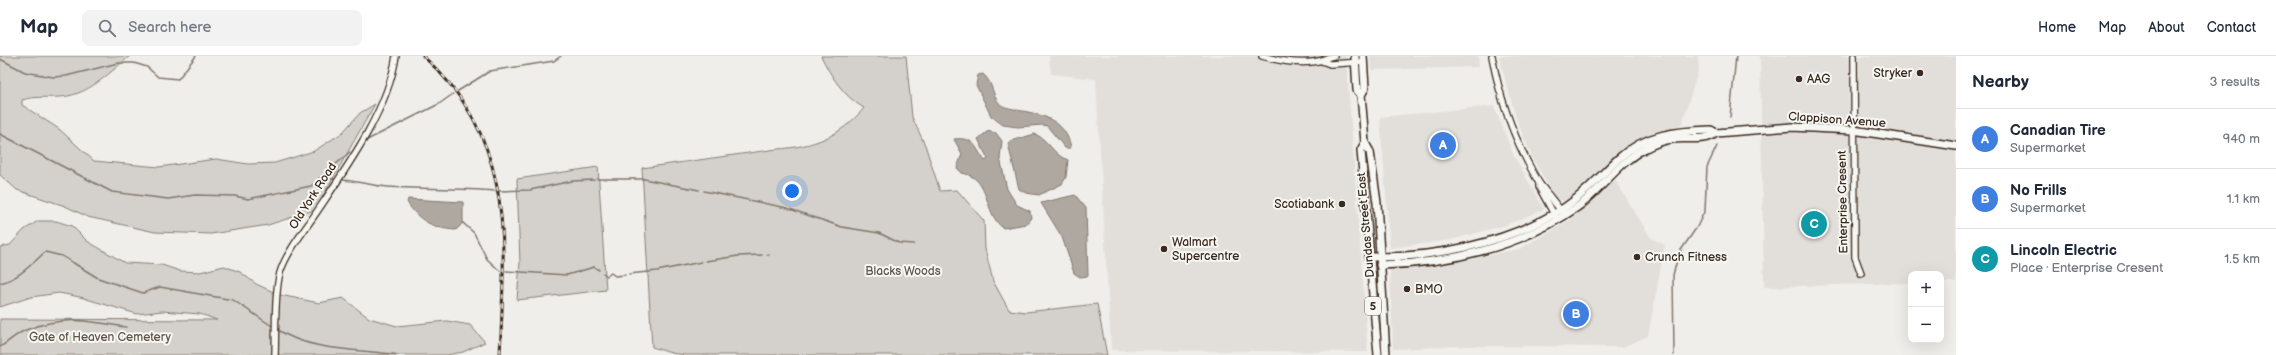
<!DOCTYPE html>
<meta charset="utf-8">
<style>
body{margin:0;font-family:"Balsamiq Sans",sans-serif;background:#f2f2f3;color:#1f2937}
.controls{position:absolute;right:12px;bottom:12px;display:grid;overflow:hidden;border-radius:8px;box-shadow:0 4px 16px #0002}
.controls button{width:36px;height:36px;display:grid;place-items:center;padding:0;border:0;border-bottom:1px solid #e0e1e3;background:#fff;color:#1f2937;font:20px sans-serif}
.you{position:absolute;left:792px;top:135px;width:14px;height:14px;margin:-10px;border:3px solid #fff;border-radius:50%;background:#1a73e8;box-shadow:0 0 0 6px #1a73e833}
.badge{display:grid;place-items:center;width:26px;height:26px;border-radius:50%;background:#d93025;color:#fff;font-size:13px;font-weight:700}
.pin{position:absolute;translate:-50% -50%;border:2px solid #fff;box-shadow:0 1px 4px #0006}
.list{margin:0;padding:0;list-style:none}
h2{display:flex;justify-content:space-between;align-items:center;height:52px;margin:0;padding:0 16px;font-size:17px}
h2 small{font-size:13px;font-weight:400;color:#747a83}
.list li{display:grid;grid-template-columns:26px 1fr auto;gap:12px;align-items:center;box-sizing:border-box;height:60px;padding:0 16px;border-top:1px solid #e0e1e3}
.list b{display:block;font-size:15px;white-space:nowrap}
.list p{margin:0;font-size:13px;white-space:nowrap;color:#747a83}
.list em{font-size:13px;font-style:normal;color:#747a83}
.icon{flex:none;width:22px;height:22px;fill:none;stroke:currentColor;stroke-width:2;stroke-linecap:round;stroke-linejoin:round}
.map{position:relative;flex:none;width:1956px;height:299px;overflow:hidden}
header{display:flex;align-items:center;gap:24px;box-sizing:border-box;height:56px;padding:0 20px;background:#fff;border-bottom:1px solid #e0e1e3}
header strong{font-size:19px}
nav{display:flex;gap:22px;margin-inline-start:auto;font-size:14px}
.search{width:280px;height:36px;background:#f2f2f3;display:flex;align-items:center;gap:10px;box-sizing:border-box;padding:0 14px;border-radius:8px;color:#747a83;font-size:15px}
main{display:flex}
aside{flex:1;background:#fff}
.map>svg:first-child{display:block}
</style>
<header>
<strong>Map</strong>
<div class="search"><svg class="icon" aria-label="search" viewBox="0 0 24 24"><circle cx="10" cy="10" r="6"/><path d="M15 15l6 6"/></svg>Search here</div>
<nav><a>Home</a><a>Map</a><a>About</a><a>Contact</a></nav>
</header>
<main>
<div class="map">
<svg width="1956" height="299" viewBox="0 0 1956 299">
<rect width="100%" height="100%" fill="#efeeea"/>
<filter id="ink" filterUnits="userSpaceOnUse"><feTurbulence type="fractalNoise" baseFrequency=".025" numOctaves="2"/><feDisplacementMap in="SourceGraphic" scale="8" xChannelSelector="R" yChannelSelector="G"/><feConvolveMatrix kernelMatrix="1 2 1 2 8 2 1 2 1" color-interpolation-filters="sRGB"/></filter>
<g filter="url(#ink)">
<g fill="#e2dfdb">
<path d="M1049 0H1346L1368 296 1111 294 1096 23 1051 18Z"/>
<path d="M1370 0H1478L1479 11 1371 14Z"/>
<path d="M1499 0H1698L1699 12 1682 68 1638 85 1566 146 1556 143 1533 104 1516 62Z"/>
<path d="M1760 0H1956V226H1941V218H1911V227L1764 231Z"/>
<path d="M1494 50 1513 98 1544 153 1506 169 1451 184 1390 192 1380 61Z"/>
<path d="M1615 124 1651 182 1665 189 1648 280 1623 291 1465 290 1393 293 1390 214 1464 204 1519 193 1570 164Z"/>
</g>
<g fill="#d4d1cc" stroke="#887e75">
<path d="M0 0H130C111 15 93 35 68 40 52 43 37 39 22 44V49L59 73 94 105 159 111 216 103 248 108 275 107 314 95 342 77 360 57 375 48 315 154 268 169 211 178 155 176 88 161 65 150 17 134 0 119Z"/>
<path d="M821 0H906L912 61 925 89 940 135 957 134 984 165 985 193 993 225 1009 254 1026 256 1097 248 1107 299H685L671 297 652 291 642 112 777 93C813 91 841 80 864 52 843 40 831 20 821 0Z"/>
<path d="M598 111 606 234 517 244 520 207 517 123Z"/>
<path d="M38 165H56L72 170 87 185 125 207 162 209 180 215 200 216 224 210 240 216 256 228 280 239 319 247 343 242 369 262 397 270 447 265 470 269 485 286 463 296 447 299H0V263L217 264 200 258 162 255 137 258 80 241 59 237 31 241 0 251V191L10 189 24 174Z"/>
</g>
<g fill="#afa8a1" stroke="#81766d">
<path d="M983 18C993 26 992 40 1000 48 1004 52 1012 52 1017 54 1042 58 1066 64 1071 92H1065L1047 70 1042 69 1018 71 1003 69 991 60 976 29 978 19Z"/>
<path d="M988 75 996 77 1002 85 1000 102 1007 133 1017 149 1030 155 1031 162 1026 168 1003 172C983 157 991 122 962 117L957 112 962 98 954 83C975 81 974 90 985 105L988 103 978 83Z"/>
<path d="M1035 78C1049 84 1054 100 1068 104L1066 121 1062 128 1039 139 1026 137 1019 133 1008 88 1010 85Z"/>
<path d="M1075 139 1086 152 1088 220 1080 221 1074 217 1062 181 1041 147Z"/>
<path d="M408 143 463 146V167L456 174C435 173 418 165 407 146Z"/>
</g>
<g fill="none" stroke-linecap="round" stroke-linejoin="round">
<g stroke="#81766d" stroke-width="1.5">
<path d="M0 3 25 16 53 21 66 20 118 7H134L147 11 158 21 178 23 196 0"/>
<path d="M458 35 490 15 554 5 561 0"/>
<path d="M1730 61 1736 0"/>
<path d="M0 78 112 136 168 143 195 139 235 140 248 143 311 130 350 96"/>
<path d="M365 85 439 48 453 38"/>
<path d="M319 122 334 123"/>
<path d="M597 123H644L699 134"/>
<path d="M343 124C358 125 373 130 388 131 424 133 459 132 495 135"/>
<path d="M499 135 530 134 572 125 594 124"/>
<path d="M704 135 787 152 842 171 879 177 899 187 914 188"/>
<path d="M463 167 474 177 487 203 500 215"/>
<path d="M767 199H769"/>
<path d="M706 205 738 200 762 199"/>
<path d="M506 215 567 219 594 211 599 214"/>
<path d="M603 217 607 220 611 217 615 220 625 219"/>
<path d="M629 218 657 215 701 206"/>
<path d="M0 227C18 223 32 208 45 196L62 200 98 222 143 237 160 231 233 244 272 270"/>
<path d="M280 275C312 296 363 293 398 299"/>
<path d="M0 291C9 286 17 277 26 274 64 259 88 265 126 271"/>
<path d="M1674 299 1673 219 1679 197 1697 171 1705 154 1707 111 1717 90"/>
</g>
<defs>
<g id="minor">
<path d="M1262 0C1280 5 1303 10 1322 4 1326 3 1329 0 1334 0"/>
<path d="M1492 0C1500 45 1516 88 1539 127V131L1555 160"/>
<path d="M1854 0 1855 201 1861 217"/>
<path d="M1322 5 1330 8 1363 6"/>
<path d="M1539 127 1562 156"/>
<path d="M275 299C276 275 274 239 280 217 285 199 303 176 314 160 345 114 388 55 396 0"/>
</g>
<g id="major">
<path d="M1355 0 1357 34 1361 39"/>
<path d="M1363 0 1365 32 1361 39 1363 62 1365 87 1370 96 1377 147 1386 299"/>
<path d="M1365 87 1361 94 1378 299"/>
<path d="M1368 201C1435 202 1507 188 1564 152 1585 138 1600 120 1618 103 1645 78 1677 75 1711 74L1716 77 1792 71 1853 74 1956 90"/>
<path d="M1380 209C1447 208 1520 191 1576 152 1601 135 1617 107 1644 93 1653 88 1663 84 1673 83 1686 81 1706 86 1716 77"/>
</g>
</defs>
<use href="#minor" stroke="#3b2a1e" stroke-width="8"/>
<use href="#major" stroke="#3b2a1e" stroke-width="10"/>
<use href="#minor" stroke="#f6f6f2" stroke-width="5.5"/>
<use href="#major" stroke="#f6f6f2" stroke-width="7"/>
<defs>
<path id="rail" d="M423 0C516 83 505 186 500 299"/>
</defs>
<use href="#rail" stroke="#3b2a1e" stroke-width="3"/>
<use href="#rail" stroke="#f6f6f2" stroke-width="1.5" stroke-dasharray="4.5" stroke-linecap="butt"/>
</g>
</g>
<g fill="#3b2a1e" stroke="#f6f6f2" stroke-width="1.5">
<circle cx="1920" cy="17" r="4"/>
<circle cx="1799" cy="23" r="4"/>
<circle cx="1342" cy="148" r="4"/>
<circle cx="1164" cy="193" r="4"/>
<circle cx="1637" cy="201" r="4"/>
<circle cx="1407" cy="233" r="4"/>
</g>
<g text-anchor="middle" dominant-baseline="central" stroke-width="4" stroke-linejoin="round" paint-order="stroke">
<rect fill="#f6f6f2" stroke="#73675e" stroke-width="1" x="1365" y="241" width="16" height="18" rx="3"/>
<g font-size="11" font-weight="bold" fill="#3b2a1e">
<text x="1373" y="250">5</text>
</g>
<g font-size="12" fill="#3b2a1e" stroke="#f6f6f2" text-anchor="start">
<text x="1912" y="17" text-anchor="end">Stryker</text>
<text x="1807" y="23">AAG</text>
<text x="1334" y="148" text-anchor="end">Scotiabank</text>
<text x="1172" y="186">Walmart<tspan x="1172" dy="14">Supercentre</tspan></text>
<text x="1645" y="201">Crunch Fitness</text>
<text x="1415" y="233">BMO</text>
</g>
<g font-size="12" fill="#3b2a1e" stroke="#f6f6f2">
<text transform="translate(1837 64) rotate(4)">Clappison Avenue</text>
<text transform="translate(313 140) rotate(-57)">Old York Road</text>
<text transform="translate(1843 146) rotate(-91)">Enterprise Cresent</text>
<text transform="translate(1366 169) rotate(-95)">Dundas Street East</text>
</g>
<g font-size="12" fill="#61544a" stroke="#f6f6f2">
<text x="903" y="215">Blacks Woods</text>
<text x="100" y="281">Gate of Heaven Cemetery</text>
</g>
</g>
</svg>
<div class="controls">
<button>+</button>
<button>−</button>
</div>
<div class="you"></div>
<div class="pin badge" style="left:1443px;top:89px;background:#3f7fe0">A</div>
<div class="pin badge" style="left:1576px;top:258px;background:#3f7fe0">B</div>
<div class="pin badge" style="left:1814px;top:168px;background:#0f9aa8">C</div>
</div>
<aside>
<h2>Nearby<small>3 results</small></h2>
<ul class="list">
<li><span class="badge" style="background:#3f7fe0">A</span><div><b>Canadian Tire</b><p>Supermarket</p></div><em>940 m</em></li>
<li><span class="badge" style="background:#3f7fe0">B</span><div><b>No Frills</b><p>Supermarket</p></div><em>1.1 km</em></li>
<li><span class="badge" style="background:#0f9aa8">C</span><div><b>Lincoln Electric</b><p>Place · Enterprise Cresent</p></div><em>1.5 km</em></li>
</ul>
</aside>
</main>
